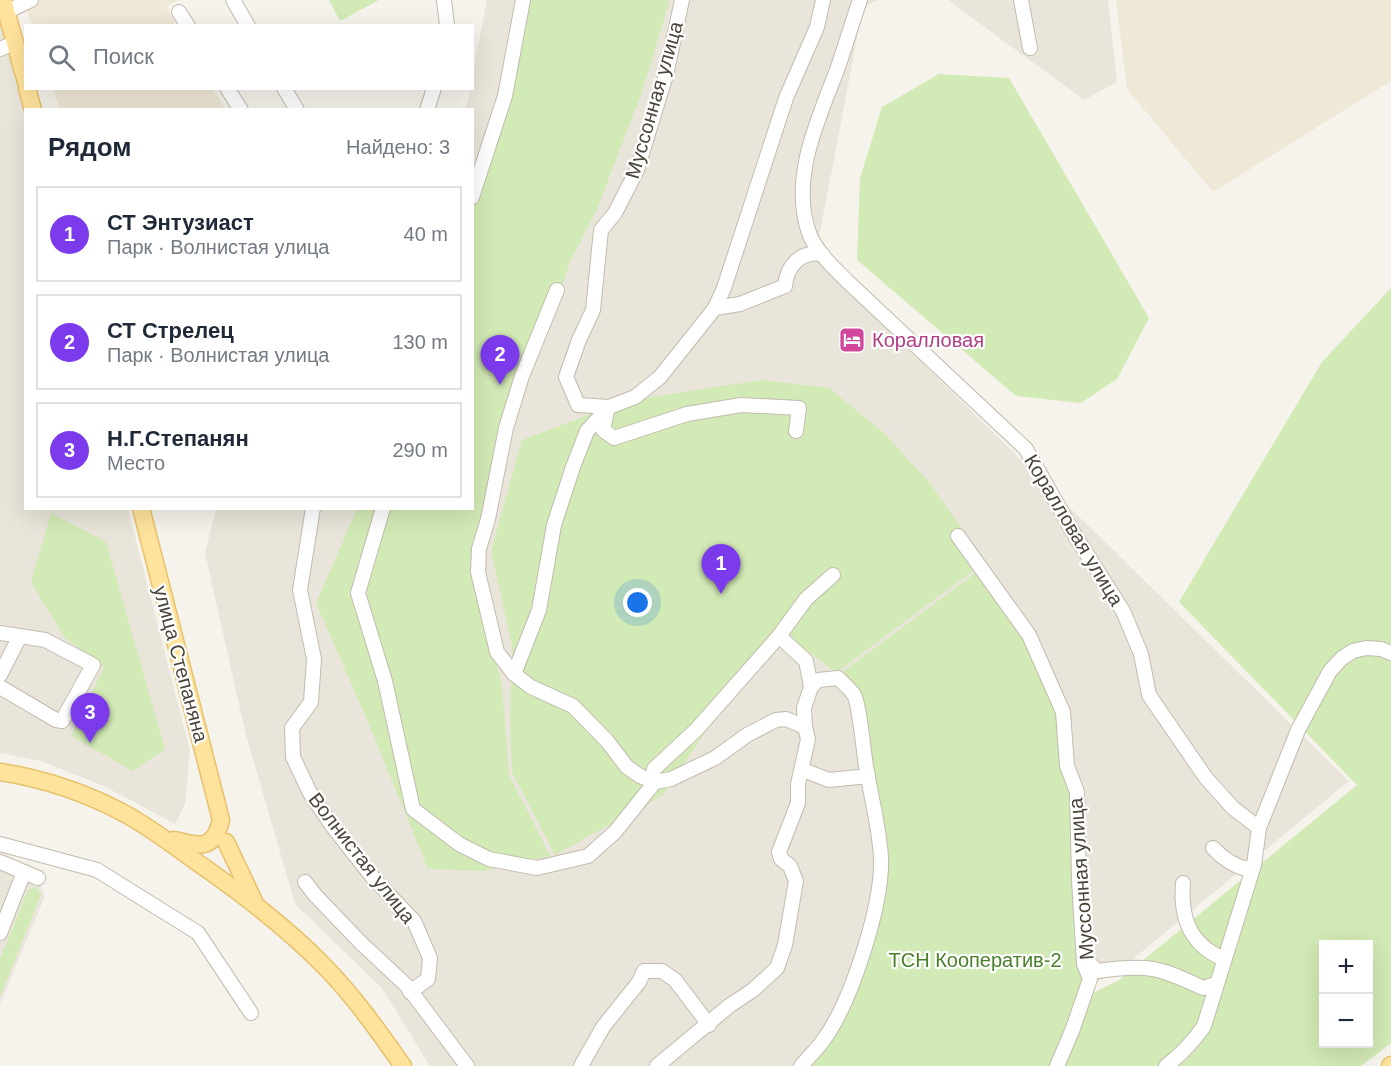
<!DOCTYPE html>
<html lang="ru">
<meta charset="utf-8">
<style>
body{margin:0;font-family:Arial,sans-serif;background:#f2f2f3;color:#1f2937}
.controls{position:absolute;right:18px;bottom:18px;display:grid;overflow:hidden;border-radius:0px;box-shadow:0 6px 24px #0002}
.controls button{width:54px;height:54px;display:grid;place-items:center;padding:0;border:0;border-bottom:2px solid #e0e1e3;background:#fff;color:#1f2937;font:30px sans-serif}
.you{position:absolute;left:638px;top:603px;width:21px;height:21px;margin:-15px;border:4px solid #fff;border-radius:50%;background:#1a73e8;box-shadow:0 0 0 9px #1a73e833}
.badge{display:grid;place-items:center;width:39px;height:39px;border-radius:50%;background:#7c3aed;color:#fff;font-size:20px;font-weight:700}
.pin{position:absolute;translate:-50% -50px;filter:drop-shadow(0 2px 3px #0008)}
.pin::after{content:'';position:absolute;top:32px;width:21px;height:18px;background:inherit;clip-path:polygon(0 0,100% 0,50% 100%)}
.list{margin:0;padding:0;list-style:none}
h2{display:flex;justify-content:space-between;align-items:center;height:78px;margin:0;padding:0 24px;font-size:26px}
h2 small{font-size:20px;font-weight:400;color:#747a83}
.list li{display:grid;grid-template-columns:39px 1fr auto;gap:18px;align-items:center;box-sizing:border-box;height:96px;margin:0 12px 12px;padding:0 12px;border:2px solid #e0e1e3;border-radius:0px}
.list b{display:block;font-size:22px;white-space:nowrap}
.list p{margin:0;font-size:20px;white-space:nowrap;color:#747a83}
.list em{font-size:20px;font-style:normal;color:#747a83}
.icon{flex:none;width:33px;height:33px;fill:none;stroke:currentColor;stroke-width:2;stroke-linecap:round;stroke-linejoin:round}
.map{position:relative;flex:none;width:1391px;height:1066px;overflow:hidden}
.search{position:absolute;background:#fff;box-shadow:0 6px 24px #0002;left:24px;top:24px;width:450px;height:66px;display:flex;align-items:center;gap:15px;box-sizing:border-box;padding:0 21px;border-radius:0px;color:#747a83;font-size:22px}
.panel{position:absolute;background:#fff;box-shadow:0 6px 24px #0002;left:24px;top:108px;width:450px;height:402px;border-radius:0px}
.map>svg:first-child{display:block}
</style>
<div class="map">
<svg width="1391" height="1066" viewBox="0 0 1391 1066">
<rect width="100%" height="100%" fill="#f6f3ec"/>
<g fill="#eae5da">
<path d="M487 0H878L863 7 815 258 1349 781 1116 973 1033 1011 1001 1066H430L382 988 295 904 245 731 205 553 216 509 472 508V110L466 109 470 89 472 88 473 72Z"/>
<path d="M948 0H1108L1117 82 1084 100Z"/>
<path d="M0 19 25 115 26 508 128 509 190 751 185 804 175 824 104 786 41 761 0 753Z"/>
<path d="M0 852 45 871 39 885 44 892V898L0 1004Z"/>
</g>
<g fill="#efe8d6">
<path d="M38 0H178L166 7 177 26 32 25 26 7Z"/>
<path d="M1116 0H1391V81L1213 192 1127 89Z"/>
<path d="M53 89H213L225 109H60Z"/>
</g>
<g fill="#d2eab5" fill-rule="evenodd">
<path d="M329 0H379L340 21Z"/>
<path d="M527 0H670L642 92 597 209 570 262 472 545 470 563 502 685 509 775 550 856 484 871 428 869 368 722 316 603 357 509 472 508 473 208 488 163Z"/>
<path d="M939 74 1009 78 1149 318 1117 379 1081 403 1016 396 857 260 860 178 882 107Z"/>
<path d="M1391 288V1043L1361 1066H807L826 1045 881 907 859 694 841 673 985 566 1026 641 1058 716 1060 766 1071 790 1083 978 1075 1002 1119 980 1357 785 1179 602 1322 362ZM1324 944H1368V1044H1324Z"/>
<path d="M762 380 829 388 884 433 929 482 985 562 836 673 776 627 663 795 555 855 512 772 510 716 512 645 491 551 522 440 625 401Z"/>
<path d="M51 513 106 542 165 749 133 771 71 736 104 667 65 638 31 582Z"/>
<path d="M36 887 41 894 0 997V959L28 890Z"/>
</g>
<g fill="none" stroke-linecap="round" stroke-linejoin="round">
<defs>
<g id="minor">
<path d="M233 0 248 26"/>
<path d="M444 0 447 26"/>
<path d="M860 0C852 23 845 47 837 70 818 120 791 176 808 230 814 250 833 267 847 281L1026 449 1074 534 1123 611 1141 654 1149 695 1206 778 1233 808 1259 828"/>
<path d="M1021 0 1030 48"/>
<path d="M6 12 31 0"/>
<path d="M179 12 188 26"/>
<path d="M0 49 14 43"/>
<path d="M227 88 241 110"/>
<path d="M284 88 297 110"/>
<path d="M427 110 434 88"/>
<path d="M472 197 505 96 523 0"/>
<path d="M557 290 522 376 506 428 488 519 479 549 478 572 497 652 514 674 531 687 573 706 607 741 627 767 640 776 655 782 671 779 715 758 747 735 776 720 786 719 805 727 808 739 798 784V803L779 852 781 859 790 866 796 881 785 945 777 968 753 990 729 1006 657 1066"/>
<path d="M715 308 740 304 785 286C787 265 801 251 822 254"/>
<path d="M609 407 578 405 566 377 579 340 593 310 601 230 615 213 637 170 666 75 682 0"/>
<path d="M607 411 603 430 614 438 687 414 741 405 799 408 796 431"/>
<path d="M313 508 300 590 314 659 311 702 292 728 293 757 310 793 333 827 374 879 414 921 430 958 428 979 410 992"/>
<path d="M383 508 358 593 385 681 413 809 459 844 489 859 537 868 588 856 615 832 655 782 653 774 654 769 696 730 779 636 806 599 833 575"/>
<path d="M958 536 1029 635 1063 712 1067 766 1077 792 1079 880 1084 964 1090 979 1072 1031 1057 1066"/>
<path d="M0 633 45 640 93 665 62 721 56 720 0 687"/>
<path d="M779 636 806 661 811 687 804 708 805 727"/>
<path d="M514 674 539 610 554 525 573 467 587 431 609 407 635 397 660 377 715 308 724 288 786 98 817 27 823 0"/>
<path d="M0 675 20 636"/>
<path d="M803 770 829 780 868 776"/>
<path d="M0 844 97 870 198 933 251 1013"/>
<path d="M1213 848C1223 859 1232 865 1246 869L1254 865"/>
<path d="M0 862 38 878"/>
<path d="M305 882 315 895 361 943 407 986 467 1066"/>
<path d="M1183 883C1180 918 1190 945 1224 959"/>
<path d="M0 933 24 872"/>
<path d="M1084 959 1098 971C1148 964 1159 967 1203 988L1216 984"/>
<path d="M581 1066 603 1027 639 982 644 971H662L675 980 709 1025"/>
<path d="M801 1066C808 1058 816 1050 822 1042 851 1004 883 904 881 857 879 826 871 797 866 766 864 754 859 702 854 695 850 689 843 683 838 678L818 680 811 687"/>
<path d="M1166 1066C1182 1054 1193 1042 1204 1026L1254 865 1259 828 1298 730 1330 671 1342 658 1353 651 1366 648 1381 649 1391 653"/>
</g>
<g id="major">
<path d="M3 0 26 82"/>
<path d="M27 88 33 110"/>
<path d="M141 508 221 820C214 850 200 847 174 840"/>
<path d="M0 772C45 779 89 794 129 816 157 832 182 852 208 870 249 899 289 930 324 966 354 996 379 1032 403 1066"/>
<path d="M226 842 254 901"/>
<path d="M1390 1066 1391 1065"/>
</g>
</defs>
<use href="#minor" stroke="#c2bbae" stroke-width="16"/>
<use href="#major" stroke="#e6c16a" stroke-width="19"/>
<use href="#minor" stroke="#fff" stroke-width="14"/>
<use href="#major" stroke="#ffe39c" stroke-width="16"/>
</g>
<defs>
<symbol id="hotel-square" viewBox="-11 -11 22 22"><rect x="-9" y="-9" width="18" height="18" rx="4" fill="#d1479c" stroke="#fff"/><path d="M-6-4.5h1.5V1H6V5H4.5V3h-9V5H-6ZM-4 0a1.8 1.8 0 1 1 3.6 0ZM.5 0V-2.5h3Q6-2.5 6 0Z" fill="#fff"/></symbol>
</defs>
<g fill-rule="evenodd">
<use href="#hotel-square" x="837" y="325" width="30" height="30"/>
</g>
<g text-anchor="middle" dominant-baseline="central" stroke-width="4.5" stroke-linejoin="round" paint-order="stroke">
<g font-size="20" fill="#4b4439" stroke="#fff">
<text transform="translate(654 100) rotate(-74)">Муссонная улица</text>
<text transform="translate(1074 530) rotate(59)">Коралловая улица</text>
<text transform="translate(181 664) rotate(75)">улица Степаняна</text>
<text transform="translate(362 858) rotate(52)">Волнистая улица</text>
<text transform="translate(1081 879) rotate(-94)">Муссонная улица</text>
</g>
<g font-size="20" fill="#b23c85" stroke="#fff" text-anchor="start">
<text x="872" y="340">Коралловая</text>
</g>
<g font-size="20" fill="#4a7f2a" stroke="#fff">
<text x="975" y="960">ТСН Кооператив-2</text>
</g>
</g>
</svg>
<div class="controls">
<button>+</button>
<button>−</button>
</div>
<div class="you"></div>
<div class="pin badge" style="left:721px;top:594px">1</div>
<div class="pin badge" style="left:500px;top:385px">2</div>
<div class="pin badge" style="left:90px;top:743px">3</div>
<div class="search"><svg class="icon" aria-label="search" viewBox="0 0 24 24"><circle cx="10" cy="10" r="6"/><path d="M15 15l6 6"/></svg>Поиск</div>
<section class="panel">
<h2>Рядом<small>Найдено: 3</small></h2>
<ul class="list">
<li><span class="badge">1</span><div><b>СТ Энтузиаст</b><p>Парк · Волнистая улица</p></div><em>40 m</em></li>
<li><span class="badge">2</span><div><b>СТ Стрелец</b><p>Парк · Волнистая улица</p></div><em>130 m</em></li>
<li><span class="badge">3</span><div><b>Н.Г.Степанян</b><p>Место</p></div><em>290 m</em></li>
</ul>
</section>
</div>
